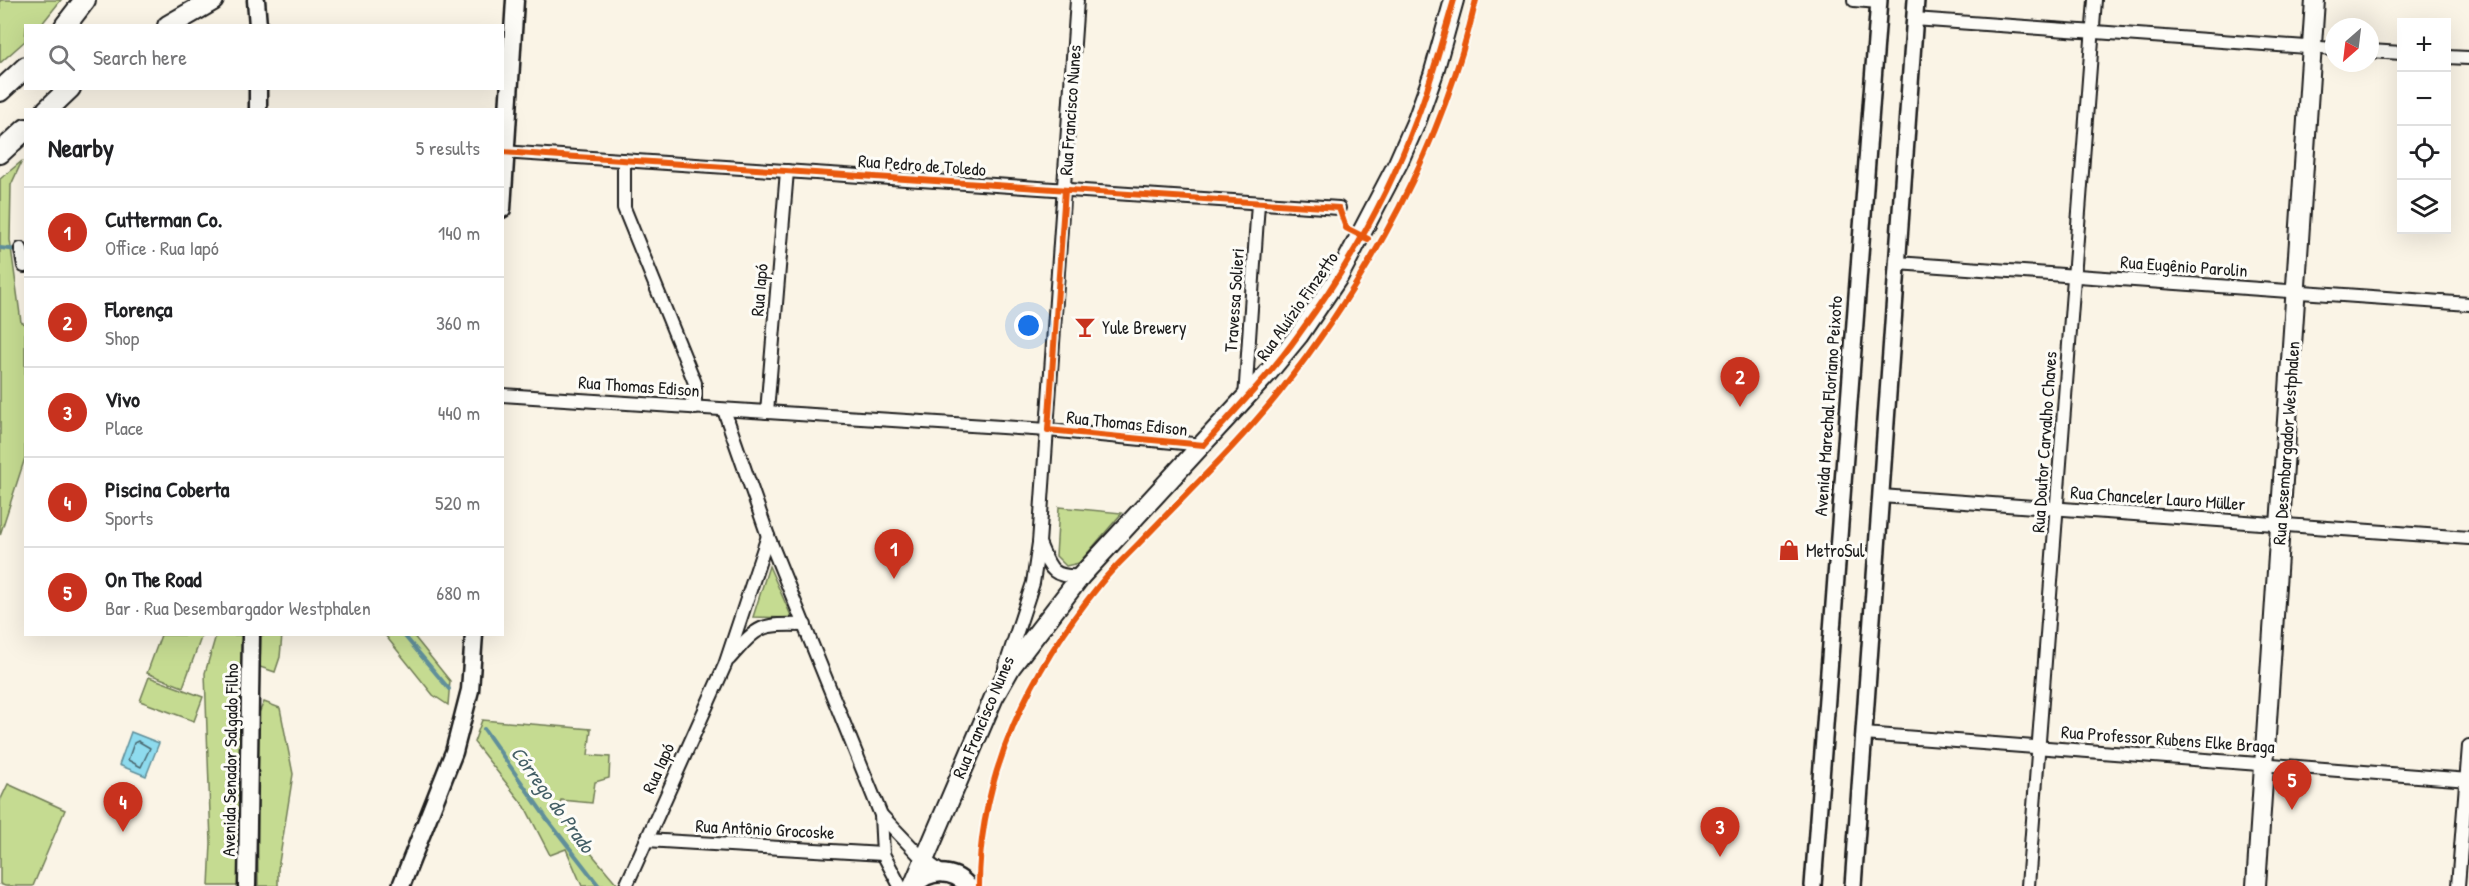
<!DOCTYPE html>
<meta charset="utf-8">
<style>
body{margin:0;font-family:"Patrick Hand",sans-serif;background:#f6f6f6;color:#202124}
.controls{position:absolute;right:18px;top:18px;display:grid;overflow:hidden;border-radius:0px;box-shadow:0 6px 24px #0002}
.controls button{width:54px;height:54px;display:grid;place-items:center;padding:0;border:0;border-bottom:2px solid #e0e0e0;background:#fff;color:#202124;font:30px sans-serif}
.compass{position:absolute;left:2325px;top:18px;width:54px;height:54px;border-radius:50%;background:#fff;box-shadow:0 6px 24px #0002;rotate:208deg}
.you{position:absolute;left:1029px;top:326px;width:21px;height:21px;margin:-15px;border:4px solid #fff;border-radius:50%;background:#1a73e8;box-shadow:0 0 0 9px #1a73e833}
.badge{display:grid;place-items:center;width:39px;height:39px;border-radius:50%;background:#c8321e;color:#fff;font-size:20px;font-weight:700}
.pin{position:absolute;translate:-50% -50px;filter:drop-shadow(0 2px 3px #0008)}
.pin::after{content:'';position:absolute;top:32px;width:21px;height:18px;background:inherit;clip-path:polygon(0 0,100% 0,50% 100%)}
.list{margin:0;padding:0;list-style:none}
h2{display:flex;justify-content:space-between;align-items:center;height:78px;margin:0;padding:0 24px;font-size:26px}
h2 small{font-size:20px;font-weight:400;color:#757577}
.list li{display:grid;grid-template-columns:39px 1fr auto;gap:18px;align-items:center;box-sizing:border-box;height:90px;padding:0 24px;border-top:2px solid #e0e0e0}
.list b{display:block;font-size:22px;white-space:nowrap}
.list p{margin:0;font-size:20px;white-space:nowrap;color:#757577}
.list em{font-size:20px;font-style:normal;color:#757577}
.icon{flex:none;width:33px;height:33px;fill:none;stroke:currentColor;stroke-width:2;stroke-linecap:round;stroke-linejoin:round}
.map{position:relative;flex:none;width:2469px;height:886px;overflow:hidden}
.search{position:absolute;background:#fff;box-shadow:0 6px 24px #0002;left:24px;top:24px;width:480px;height:66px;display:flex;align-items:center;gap:15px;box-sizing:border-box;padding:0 21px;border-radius:0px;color:#757577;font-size:22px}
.panel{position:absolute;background:#fff;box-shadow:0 6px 24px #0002;left:24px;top:108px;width:480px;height:528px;border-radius:0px}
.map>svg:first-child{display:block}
</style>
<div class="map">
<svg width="2469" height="886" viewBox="0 0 2469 886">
<rect width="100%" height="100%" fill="#faf4e6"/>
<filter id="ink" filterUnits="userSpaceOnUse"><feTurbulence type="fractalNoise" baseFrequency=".0167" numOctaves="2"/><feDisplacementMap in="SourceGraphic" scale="12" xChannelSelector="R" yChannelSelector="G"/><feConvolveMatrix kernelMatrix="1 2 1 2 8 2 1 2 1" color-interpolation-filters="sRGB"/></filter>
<g filter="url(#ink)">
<g fill="#c5db91" stroke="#707c56" stroke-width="1.5">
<path d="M0 0H61L41 25 26 26 25 41 0 63Z"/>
<path d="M22 161 11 185 10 240 21 322 25 324V458L0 535V179Z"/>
<path d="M1059 507 1122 513 1079 563 1066 566 1056 556Z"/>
<path d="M769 566 792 618 753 617Z"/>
<path d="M161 635H202L183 687 147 673Z"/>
<path d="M216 635H244L239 886H209L211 843 205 673Z"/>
<path d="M261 635H282L280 657 275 672 260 667Z"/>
<path d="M385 635H413L450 681 448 705 433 695Z"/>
<path d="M149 677 203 697 194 721 140 701Z"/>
<path d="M264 702 280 708 293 774 278 869V886H258L257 746 258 715Z"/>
<path d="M482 720 591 729 588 755 610 757 609 778 595 782 592 803 561 800 557 813 618 885 582 886 566 849 550 855 525 807 474 742Z"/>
<path d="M8 784 65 810 33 886H5L0 884V801Z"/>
</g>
<path fill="#8edbee" stroke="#608f9a" stroke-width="1.5" d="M131 732 159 743 146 776 119 765Z"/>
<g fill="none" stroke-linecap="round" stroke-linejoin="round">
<path stroke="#4a6870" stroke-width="1.5" d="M138 741 150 748 141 767 128 760 134 743Z"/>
<g stroke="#608f9a" stroke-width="4">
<path d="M0 248 19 250"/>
<path d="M403 634 449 689"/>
<path d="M484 729 547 819 599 886"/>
</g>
<defs>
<g id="minor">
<path d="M1854 0 1879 2"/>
<path d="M1914 19 2334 49"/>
<path d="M2370 51 2402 53"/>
<path d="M2446 57 2469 58"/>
<path d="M502 152 1339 208"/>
<path d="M624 160V208L695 383V408"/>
<path d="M21 249 24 266"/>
<path d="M1897 263 2469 304"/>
<path d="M502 395 1048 430 1204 445"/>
<path d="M1245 399 1258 203"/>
<path d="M724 410 768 536 881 815 883 854 900 886"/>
<path d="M767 412 787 171"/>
<path d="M1881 496 2469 538"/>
<path d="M1039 543C1050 568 1051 578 1081 576"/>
<path d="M729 659C759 625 759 624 805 625"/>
<path d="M1005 668 1033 583 1039 543 1077 0"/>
<path d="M1864 734 2469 780"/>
<path d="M881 815 923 859 941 872"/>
<path d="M646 840 883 854"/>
<path d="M626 886 725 665 768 536"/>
<path d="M2028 886 2095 0"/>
<path d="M2458 886 2469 746"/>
</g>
<g id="tertiary">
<path d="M1813 886 1879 0"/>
<path d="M1853 886 1916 0"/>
</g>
<g id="secondary">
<path d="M256 0 258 26"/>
<path d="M258 110V88"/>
<path d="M502 209 515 0"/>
<path d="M247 886 251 634"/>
<path d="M401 886 454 752 470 690 474 634"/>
<path d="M914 886C929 869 953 869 968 886"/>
</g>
<g id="primary">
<path d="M913 886 994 697 1011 667 1081 576 1267 374 1299 335 1339 276 1398 163 1417 120 1433 75 1454 0"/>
<path d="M2256 886 2315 0"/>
</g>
<g id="trunk">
<path d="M65 26 85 0"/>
<path d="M168 26 213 0"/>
<path d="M0 91 26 67"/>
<path d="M47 110 70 88"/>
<path d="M0 153 26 129"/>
</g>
</defs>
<use href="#minor" stroke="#1c1c1c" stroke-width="16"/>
<use href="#tertiary" stroke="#1c1c1c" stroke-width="20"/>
<use href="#secondary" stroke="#1c1c1c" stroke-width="21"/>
<use href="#primary" stroke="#1c1c1c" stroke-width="22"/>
<use href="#trunk" stroke="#1c1c1c" stroke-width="24"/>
<use href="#minor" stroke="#fdfcf7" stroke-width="12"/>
<use href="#tertiary" stroke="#fdfcf7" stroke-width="15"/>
<use href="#secondary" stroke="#fdfcf7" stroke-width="16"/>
<use href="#primary" stroke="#fdfcf7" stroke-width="18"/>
<use href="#trunk" stroke="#fdfcf7" stroke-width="20"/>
<defs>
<g id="cycleway">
<path d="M502 152 1339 208 1346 228 1368 239"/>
<path d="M1065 190 1048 430 1204 445C1236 409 1271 374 1299 334 1347 269 1389 194 1417 118 1432 79 1442 40 1454 0"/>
<path d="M979 886C979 774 1031 669 1101 583 1114 567 1130 553 1144 538 1190 490 1238 444 1279 393 1370 278 1443 144 1476 0"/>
</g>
</defs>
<use href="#cycleway" stroke="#fdfcf7" stroke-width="10"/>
<use href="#cycleway" stroke="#e8590c" stroke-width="6"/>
</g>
</g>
<defs>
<symbol id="bar-bare" viewBox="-9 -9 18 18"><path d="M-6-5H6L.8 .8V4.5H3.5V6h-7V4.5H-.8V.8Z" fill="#c8321e" stroke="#fdfcf7" stroke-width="2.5" paint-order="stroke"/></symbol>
<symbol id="shop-bare" viewBox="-9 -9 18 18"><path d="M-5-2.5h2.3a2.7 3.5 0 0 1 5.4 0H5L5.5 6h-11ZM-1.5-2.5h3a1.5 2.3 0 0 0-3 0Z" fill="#c8321e" stroke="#fdfcf7" stroke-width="2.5" paint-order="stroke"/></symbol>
</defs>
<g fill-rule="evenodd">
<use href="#bar-bare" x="1070" y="312" width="30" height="30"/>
<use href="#shop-bare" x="1774" y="535" width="30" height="30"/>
</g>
<g text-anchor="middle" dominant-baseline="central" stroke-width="6" stroke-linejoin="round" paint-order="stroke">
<g font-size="18" fill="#1c1c1c" stroke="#fdfcf7">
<text transform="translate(1070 110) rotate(-86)">Rua Francisco Nunes</text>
<text transform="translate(922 165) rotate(4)">Rua Pedro de Toledo</text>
<text transform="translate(2184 266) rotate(4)">Rua Eugênio Parolin</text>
<text transform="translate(759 290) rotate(-85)">Rua Iapó</text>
<text transform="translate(1234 300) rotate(-86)">Travessa Solieri</text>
<text transform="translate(1297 306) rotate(-55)">Rua Aluízio Finzetto</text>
<text transform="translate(639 386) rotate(4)">Rua Thomas Edison</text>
<text transform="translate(1828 406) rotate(-86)">Avenida Marechal Floriano Peixoto</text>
<text transform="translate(1127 423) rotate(6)">Rua Thomas Edison</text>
<text transform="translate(2044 442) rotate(-86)">Rua Doutor Carvalho Chaves</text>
<text transform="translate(2286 443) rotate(-86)">Rua Desembargador Westphalen</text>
<text transform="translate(2158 498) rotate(4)">Rua Chanceler Lauro Müller</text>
<text transform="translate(983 717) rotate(-67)">Rua Francisco Nunes</text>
<text transform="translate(2168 739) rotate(4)">Rua Professor Rubens Elke Braga</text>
<text transform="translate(230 760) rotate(-89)">Avenida Senador Salgado Filho</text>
<text transform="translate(658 768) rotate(-66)">Rua Iapó</text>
<text transform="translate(765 829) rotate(3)">Rua Antônio Grocoske</text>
</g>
<g font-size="18" fill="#1c1c1c" stroke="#fdfcf7" text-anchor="start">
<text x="1102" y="327">Yule Brewery</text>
<text x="1806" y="550">MetroSul</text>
</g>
<g font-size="20" font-style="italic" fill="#445f66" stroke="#fdfcf7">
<text transform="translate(553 799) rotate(54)">Córrego do Prado</text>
</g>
</g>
</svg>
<div class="controls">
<button>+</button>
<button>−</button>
<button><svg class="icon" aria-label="locate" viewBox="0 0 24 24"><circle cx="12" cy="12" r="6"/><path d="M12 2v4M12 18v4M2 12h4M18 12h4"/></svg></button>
<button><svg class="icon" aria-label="layers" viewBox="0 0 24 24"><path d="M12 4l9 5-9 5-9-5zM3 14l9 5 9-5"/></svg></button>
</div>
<svg class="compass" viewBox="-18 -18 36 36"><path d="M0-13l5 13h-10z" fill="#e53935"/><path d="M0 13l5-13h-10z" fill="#757577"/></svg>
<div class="you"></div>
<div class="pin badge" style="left:894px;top:579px">1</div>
<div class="pin badge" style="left:1740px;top:407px">2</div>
<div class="pin badge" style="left:1720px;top:857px">3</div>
<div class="pin badge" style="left:123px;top:832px">4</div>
<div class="pin badge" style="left:2292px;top:810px">5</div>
<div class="search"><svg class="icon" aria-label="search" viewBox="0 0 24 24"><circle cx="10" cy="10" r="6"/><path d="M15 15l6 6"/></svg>Search here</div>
<section class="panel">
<h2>Nearby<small>5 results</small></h2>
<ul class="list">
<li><span class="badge">1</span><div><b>Cutterman Co.</b><p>Office · Rua Iapó</p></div><em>140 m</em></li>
<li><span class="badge">2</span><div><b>Florença</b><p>Shop</p></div><em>360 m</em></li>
<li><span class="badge">3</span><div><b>Vivo</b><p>Place</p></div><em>440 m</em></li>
<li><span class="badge">4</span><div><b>Piscina Coberta</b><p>Sports</p></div><em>520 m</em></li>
<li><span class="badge">5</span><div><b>On The Road</b><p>Bar · Rua Desembargador Westphalen</p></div><em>680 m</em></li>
</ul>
</section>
</div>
